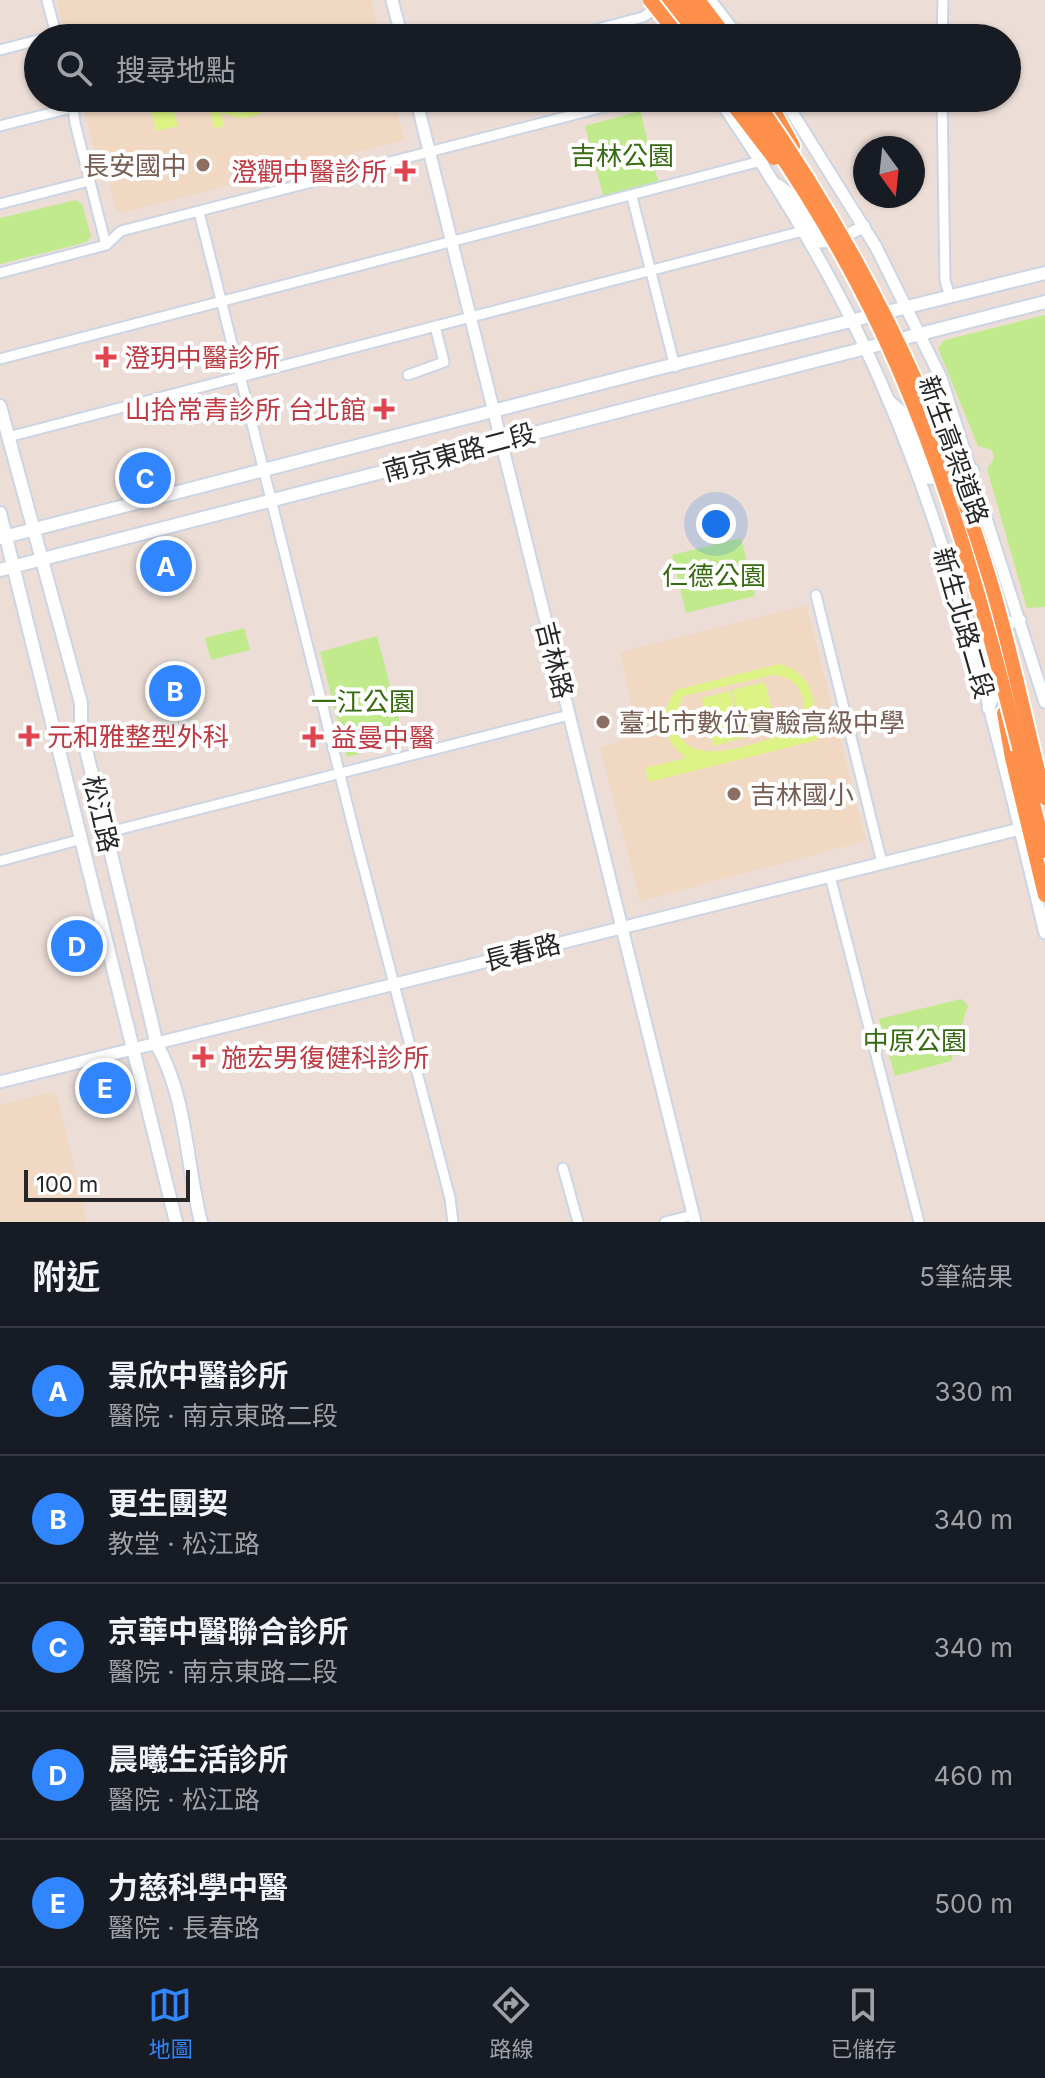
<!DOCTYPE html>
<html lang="zh-TW">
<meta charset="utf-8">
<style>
body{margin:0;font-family:Inter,"Noto Sans TC",sans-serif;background:#20242c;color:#f1f3f6}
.compass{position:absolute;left:853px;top:136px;width:72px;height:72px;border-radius:50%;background:#171b24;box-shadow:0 2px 6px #0004;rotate:165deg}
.scale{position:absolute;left:24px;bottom:20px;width:166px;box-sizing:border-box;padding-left:8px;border:4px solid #272727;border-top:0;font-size:22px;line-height:28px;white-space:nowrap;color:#272727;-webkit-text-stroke:6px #fff;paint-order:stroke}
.you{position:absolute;left:716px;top:524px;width:28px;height:28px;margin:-20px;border:6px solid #fff;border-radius:50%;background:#1a73e8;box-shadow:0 0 0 12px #1a73e833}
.badge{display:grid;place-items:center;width:52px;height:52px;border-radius:50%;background:#3185ff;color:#fff;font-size:26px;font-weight:700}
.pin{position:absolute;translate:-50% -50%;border:4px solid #fff;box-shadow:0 2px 8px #0006}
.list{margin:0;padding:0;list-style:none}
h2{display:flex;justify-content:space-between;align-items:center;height:104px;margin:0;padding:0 32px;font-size:34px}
h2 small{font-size:26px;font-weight:400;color:#9ea1a6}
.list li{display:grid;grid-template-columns:52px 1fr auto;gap:24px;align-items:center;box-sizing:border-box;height:128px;padding:0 32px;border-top:2px solid #363941}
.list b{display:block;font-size:30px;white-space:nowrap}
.list p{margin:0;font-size:26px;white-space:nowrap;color:#9ea1a6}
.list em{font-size:26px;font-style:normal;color:#9ea1a6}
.icon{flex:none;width:44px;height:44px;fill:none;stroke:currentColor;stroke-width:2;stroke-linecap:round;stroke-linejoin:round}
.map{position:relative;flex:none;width:1045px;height:1222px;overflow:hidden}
.search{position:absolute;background:#171b24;box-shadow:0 2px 6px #0004;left:24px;right:24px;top:24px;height:88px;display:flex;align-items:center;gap:20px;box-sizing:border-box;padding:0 28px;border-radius:44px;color:#9ea1a6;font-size:30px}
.sheet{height:744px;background:#171b24}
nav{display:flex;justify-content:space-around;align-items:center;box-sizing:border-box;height:112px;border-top:2px solid #363941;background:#171b24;font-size:22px;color:#9ea1a6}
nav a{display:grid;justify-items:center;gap:4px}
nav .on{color:#3185ff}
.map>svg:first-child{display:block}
</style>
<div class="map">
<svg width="1045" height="1222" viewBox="0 0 1045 1222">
<rect width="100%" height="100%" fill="#ecded7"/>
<g fill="#f0d8c3">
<path d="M56 0H371L380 38H66Z"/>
<path d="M81 98H394L405 140 121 213 116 210 108 176 101 177Z"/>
<path d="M806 605 866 841 640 901 600 747 638 736 620 652Z"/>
<path d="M49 1093 57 1096 87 1222H0V1105Z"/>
</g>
<g fill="#c1ea8c">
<path d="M640 111 659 185 604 199 585 126Z"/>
<path d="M76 200 82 204 91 236 87 242 0 264V218Z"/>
<path d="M1045 315V607L1027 608 987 469 994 459 992 450 978 446 938 348 945 340Z"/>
<path d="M741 538 755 596 686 613 672 555Z"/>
<path d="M244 628 250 650 211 660 205 638Z"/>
<path d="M377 636 405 742 347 757 320 652Z"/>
<path d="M961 999 968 1005 951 1061 895 1076 879 1019Z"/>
</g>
<g fill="#ddf386" fill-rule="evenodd">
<path d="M148 98H170L178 126 156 131Z"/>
<path d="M207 98H220L240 108 253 106 264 98H286L289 109 279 111 276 99C262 118 242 123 221 112L224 126 214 128Z"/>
<path d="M779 664C810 670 826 708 802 732L815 730 818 740 649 782 645 768 686 758C662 739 658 715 676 690ZM773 675C808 677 813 716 786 734 751 743 684 775 674 720L683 696Z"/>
<path d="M765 682 777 730 744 738 732 690Z"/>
<path d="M730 691 742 738 714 746 702 698Z"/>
</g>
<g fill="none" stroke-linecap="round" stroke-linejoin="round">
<defs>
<g id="minor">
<path d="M47 0 57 38"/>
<path d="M563 38 643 17 652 11"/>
<path d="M942 38 943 0"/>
<path d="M0 50 38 40"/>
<path d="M72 98 75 123 106 245"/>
<path d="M942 98 945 280 950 297"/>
<path d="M0 126 75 107"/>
<path d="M632 197 675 367"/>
<path d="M0 204 89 181"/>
<path d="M199 212 356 839 450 1198 453 1222"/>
<path d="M0 273 106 245 121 231 639 98"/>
<path d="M0 359 761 161"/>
<path d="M408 375 444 362 435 326"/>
<path d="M8 437 803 231"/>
<path d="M816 595 882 863"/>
<path d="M105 833 569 715"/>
<path d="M0 861 82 839"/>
<path d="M830 876 919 1222"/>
<path d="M563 1168 578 1222"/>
<path d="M665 1222 693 1215"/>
</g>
<g id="tertiary">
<path d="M392 0 402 38"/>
<path d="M710 0 739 38"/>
<path d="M416 98 695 1222"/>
<path d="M718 98C764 165 807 233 844 305 943 495 995 726 1045 933"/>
<path d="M783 98 876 247 941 378 1045 702"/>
<path d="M778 185 793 196 819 242 837 241 864 226"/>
<path d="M888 400 901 411 927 478 946 479 973 470"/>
<path d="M988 708 996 693 983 647 992 628 1020 620"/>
<path d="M0 1082 1036 825"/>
</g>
<g id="secondary">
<path d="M0 406 81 703V729L157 1045C187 1098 186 1164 201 1222"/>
<path d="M0 513 176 1222"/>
<path d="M0 538 652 370 1045 273"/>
<path d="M0 570 1045 302"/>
</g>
<g id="trunk">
<path d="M667 0 697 38"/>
<path d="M683 0 711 38"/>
<path d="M698 0 727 38"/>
<path d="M767 98 793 146"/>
<path d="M1004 713 1012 758"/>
</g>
</defs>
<use href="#minor" stroke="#ccd5e3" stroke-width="13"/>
<use href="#tertiary" stroke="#ccd5e3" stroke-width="15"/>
<use href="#secondary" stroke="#ccd5e3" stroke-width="16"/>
<use href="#trunk" stroke="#fff" stroke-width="18"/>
<use href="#minor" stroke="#fff" stroke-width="9"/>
<use href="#tertiary" stroke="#fff" stroke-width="11"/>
<use href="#secondary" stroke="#fff" stroke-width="12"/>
<use href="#trunk" stroke="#ff904c" stroke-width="14"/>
<defs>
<g id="trunk-bridge">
<path d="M650 0 680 38"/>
<path d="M728 98 774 158"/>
<path d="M741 98C802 182 858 275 899 370 966 525 1004 688 1045 851"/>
<path d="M754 98C858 246 938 406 990 580 1012 652 1026 726 1045 798"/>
<path d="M1012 758 1045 895"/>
</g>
</defs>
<use href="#trunk-bridge" stroke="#fff" stroke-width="18" stroke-linecap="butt"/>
<use href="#trunk-bridge" stroke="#ff904c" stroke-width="14"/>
</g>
<g fill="#8d6e63" stroke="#fff" stroke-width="3">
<circle cx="203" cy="165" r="8"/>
<circle cx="603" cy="722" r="8"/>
<circle cx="734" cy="794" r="8"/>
</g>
<g fill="#e0444e" stroke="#fff" stroke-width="3">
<path d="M401 159h8v8h8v8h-8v8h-8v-8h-8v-8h8z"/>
<path d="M102 345h8v8h8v8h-8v8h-8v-8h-8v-8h8z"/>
<path d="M380 397h8v8h8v8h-8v8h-8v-8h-8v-8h8z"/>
<path d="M25 724h8v8h8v8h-8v8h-8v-8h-8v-8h8z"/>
<path d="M309 725h8v8h8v8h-8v8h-8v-8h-8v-8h8z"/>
<path d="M199 1045h8v8h8v8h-8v8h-8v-8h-8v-8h8z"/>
</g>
<g text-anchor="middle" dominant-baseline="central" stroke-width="8" stroke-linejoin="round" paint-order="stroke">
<g font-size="26" fill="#376b11" stroke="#fff">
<text x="622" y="155">吉林公園</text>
<text x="714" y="575">仁德公園</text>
<text x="363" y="701">一江公園</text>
<text x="915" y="1040">中原公園</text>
</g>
<g font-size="26" fill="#785e54" stroke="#fff" text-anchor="start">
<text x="187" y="165" text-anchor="end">長安國中</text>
<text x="619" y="722">臺北市數位實驗高級中學</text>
<text x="750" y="794">吉林國小</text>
</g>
<g font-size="26" fill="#be3a42" stroke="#fff" text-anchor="start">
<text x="387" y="171" text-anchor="end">澄觀中醫診所</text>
<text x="124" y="357">澄玥中醫診所</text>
<text x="366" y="409" text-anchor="end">山拾常青診所 台北館</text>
<text x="47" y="736">元和雅整型外科</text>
<text x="331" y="737">益曼中醫</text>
<text x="221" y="1057">施宏男復健科診所</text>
</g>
<g font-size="26" fill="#272727" stroke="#fff">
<text transform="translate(954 450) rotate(70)">新生高架道路</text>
<text transform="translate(459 452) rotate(-15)">南京東路二段</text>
<text transform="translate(964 623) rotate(74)">新生北路二段</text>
<text transform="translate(555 660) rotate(76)">吉林路</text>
<text transform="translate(101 814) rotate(77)">松江路</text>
<text transform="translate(522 952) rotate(-14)">長春路</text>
</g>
</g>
</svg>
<svg class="compass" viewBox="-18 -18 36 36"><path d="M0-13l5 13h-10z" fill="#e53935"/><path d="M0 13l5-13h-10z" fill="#9ea1a6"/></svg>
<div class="scale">100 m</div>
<div class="you"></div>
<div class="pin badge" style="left:166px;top:566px">A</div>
<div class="pin badge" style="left:175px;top:691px">B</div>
<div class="pin badge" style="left:145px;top:478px">C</div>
<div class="pin badge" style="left:77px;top:946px">D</div>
<div class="pin badge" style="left:105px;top:1088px">E</div>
<div class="search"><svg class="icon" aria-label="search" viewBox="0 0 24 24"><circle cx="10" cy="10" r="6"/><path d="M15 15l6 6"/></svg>搜尋地點</div>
</div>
<section class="sheet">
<h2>附近<small>5筆結果</small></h2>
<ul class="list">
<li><span class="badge">A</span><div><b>景欣中醫診所</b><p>醫院 · 南京東路二段</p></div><em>330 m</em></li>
<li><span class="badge">B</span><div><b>更生團契</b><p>教堂 · 松江路</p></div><em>340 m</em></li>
<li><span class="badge">C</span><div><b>京華中醫聯合診所</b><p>醫院 · 南京東路二段</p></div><em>340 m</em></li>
<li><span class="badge">D</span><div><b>晨曦生活診所</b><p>醫院 · 松江路</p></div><em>460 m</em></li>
<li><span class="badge">E</span><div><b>力慈科學中醫</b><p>醫院 · 長春路</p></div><em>500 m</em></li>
</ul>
</section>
<nav>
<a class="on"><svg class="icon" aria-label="map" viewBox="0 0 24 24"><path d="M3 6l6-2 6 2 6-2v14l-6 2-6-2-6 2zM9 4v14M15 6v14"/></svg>地圖</a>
<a><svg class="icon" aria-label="directions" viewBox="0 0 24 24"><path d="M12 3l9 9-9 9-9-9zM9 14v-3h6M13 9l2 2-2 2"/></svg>路線</a>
<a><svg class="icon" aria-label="saved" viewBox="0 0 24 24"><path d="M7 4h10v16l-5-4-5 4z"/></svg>已儲存</a>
</nav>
